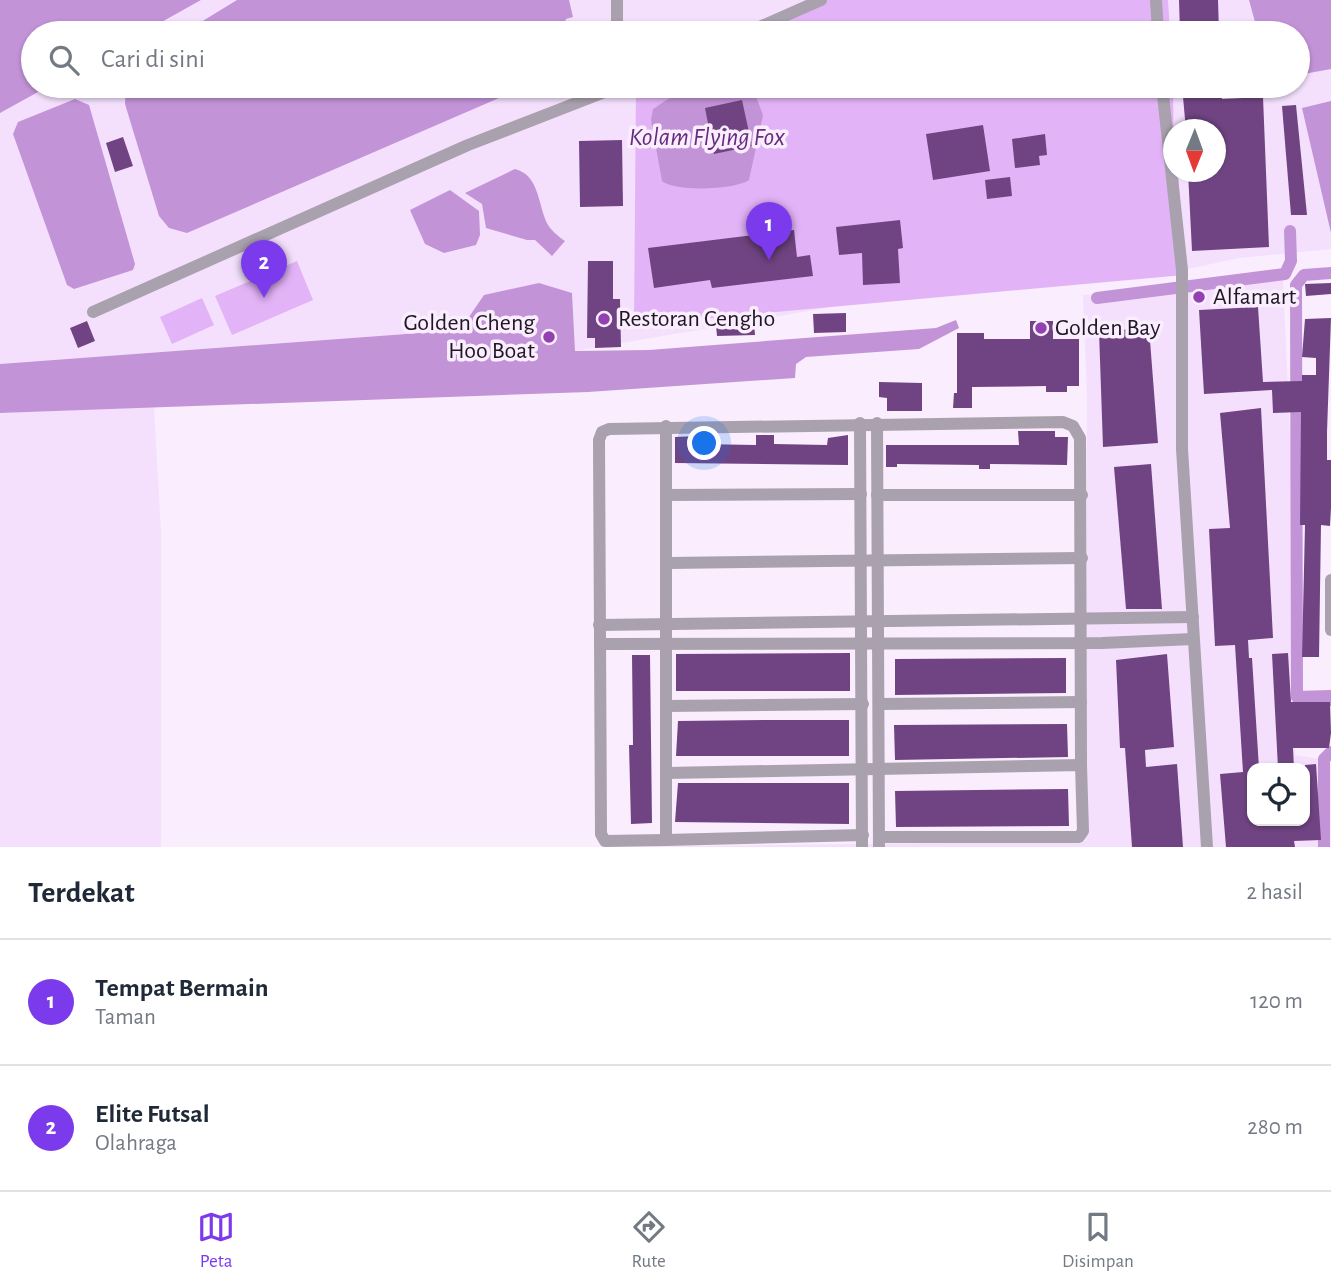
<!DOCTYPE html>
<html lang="id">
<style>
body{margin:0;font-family:"Alegreya Sans",sans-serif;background:#f2f2f3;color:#1f2937}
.controls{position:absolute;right:21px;bottom:21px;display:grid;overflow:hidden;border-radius:14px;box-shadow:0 2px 5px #0004}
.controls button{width:63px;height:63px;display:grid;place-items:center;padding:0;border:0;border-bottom:2px solid #e0e1e3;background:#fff;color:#1f2937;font:35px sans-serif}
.compass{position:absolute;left:1163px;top:119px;width:63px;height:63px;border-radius:50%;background:#fff;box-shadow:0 2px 5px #0004;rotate:181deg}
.you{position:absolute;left:705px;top:444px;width:24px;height:24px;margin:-18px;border:5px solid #fff;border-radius:50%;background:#1a73e8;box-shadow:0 0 0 10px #1a73e833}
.badge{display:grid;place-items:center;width:46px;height:46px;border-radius:50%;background:#7c3aed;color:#fff;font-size:23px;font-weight:700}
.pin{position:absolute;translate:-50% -58px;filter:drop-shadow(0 2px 4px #0008)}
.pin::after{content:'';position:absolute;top:37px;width:24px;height:21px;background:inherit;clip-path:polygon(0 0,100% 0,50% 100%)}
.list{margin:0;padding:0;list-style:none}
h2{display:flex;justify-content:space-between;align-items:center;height:91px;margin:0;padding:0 28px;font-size:30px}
h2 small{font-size:23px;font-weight:400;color:#747a83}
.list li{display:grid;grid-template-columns:46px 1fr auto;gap:21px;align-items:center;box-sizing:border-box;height:126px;padding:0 28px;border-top:2px solid #e0e1e3}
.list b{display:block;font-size:26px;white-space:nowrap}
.list p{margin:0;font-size:23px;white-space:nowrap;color:#747a83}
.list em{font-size:23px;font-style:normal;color:#747a83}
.icon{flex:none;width:38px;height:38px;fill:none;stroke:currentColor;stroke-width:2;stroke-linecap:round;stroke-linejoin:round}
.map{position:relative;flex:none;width:1331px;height:847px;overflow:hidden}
.search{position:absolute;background:#fff;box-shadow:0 2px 5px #0004;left:21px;right:21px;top:21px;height:77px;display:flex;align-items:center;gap:18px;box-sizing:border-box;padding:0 24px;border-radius:38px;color:#747a83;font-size:26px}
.sheet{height:343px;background:#fff}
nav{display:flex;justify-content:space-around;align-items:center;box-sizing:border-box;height:98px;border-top:2px solid #e0e1e3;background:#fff;font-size:19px;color:#747a83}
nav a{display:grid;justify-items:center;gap:4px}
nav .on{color:#7c3aed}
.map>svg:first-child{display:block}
</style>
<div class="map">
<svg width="1331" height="847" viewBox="0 0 1331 847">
<rect width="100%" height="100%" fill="#f9edfe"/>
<g fill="#f4e0fd" fill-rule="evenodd">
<path d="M201 0H1331V249L1239 258 1184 270 938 289 575 351 572 294 484 295 460 330 0 364V113L49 86H1298V33H142ZM1174 130H1216V172H1174Z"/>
<path d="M1283 278 1296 576 1295 755 1320 759 1322 847H622L1086 841 1087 395 1083 295ZM1252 768H1305V821H1252Z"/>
<path d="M154 407 161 533V847H0V413Z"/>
</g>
<g fill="#e3b3f8">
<path d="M827 0H1168L1170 33H753Z"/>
<path d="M636 86H1173L1174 172H1178L1184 275 634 325Z"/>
<path d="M297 261 313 300 232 335 215 296Z"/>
<path d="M202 298 214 325 172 344 160 317Z"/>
</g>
<g fill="#c393d8">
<path d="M0 0H201L142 33H33V86H49L0 113Z"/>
<path d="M237 0H569L573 17 566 19 564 27 568 33H183Z"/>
<path d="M1249 0H1331V69L1298 75V33H1258Z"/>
<path d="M126 86H503L506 95 187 233 169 228 159 216 125 104Z"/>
<path d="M704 86H742L746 90 754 91 763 115 749 180C735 190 674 192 662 181L651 120 653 109 668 99Z"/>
<path d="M75 99 89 105 135 264 133 270 74 289 67 285 13 134 18 122Z"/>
<path d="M1331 101V233L1302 108Z"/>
<path d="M515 169C540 175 538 207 548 225 552 231 559 237 565 241L552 256 535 240H527L486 228 482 204 465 193Z"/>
<path d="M450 190 479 211 480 235 476 245 444 253 425 244 410 210Z"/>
<path d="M539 283 572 293 575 351 649 350 936 328 956 320 959 328 919 349 806 357 796 364 795 378 588 392 0 413V364L460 330 484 295Z"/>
</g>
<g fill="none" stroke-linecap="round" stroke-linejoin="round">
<g stroke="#c393d8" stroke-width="12">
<path d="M1097 298 1285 274 1291 261 1290 231"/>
<path d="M1331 696 1297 697 1331 700"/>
<path d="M1297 697 1296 285 1304 275 1331 273"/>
<path d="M1324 847V759L1331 752"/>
</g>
</g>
<g fill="#704482">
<path d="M1179 0H1218L1219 33H1180Z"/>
<path d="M1182 86H1221L1222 99 1263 97 1269 247 1192 251 1188 172H1215V130H1186Z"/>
<path d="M742 100 752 146 714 154 705 108Z"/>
<path d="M1296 105 1307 215H1291L1282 106Z"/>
<path d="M983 125 990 171 933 180 926 134Z"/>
<path d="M1045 134 1047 155 1039 156 1040 165 1015 168 1012 139Z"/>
<path d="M123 137 133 166 115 172 106 143Z"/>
<path d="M622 140 623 206 580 207 579 141Z"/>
<path d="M1010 177 1012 196 987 199 985 180Z"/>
<path d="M900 220 903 248 898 249 900 283 863 285 862 253 839 255 836 227Z"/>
<path d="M794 230 797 257 810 255 813 276 712 288 710 280 654 288 648 248Z"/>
<path d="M588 261H613V299H620L621 347 595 348V338H587Z"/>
<path d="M1331 283V294L1306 296 1305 284Z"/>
<path d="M1258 307 1263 382 1302 381V375H1316V358L1302 357 1305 319 1331 318 1327 432V460H1331V508L1330 526 1321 525 1319 657H1302L1305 525H1300L1301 412 1273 413 1272 390 1204 394 1199 310Z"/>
<path d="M846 313V332L814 333 813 314Z"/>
<path d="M87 321 95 341 78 348 70 328Z"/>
<path d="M1030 321H1053V339H1079V386H1067V392H1046V386L972 387V408H953L954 393H957V333H984V339H1030Z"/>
<path d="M754 323 755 335 717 336 716 325Z"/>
<path d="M1149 328 1158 443 1103 447 1099 331Z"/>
<path d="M879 382 922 383V411H887V398L879 397Z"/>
<path d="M1261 408 1273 638 1248 640 1249 658H1252L1259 768H1252V821H1305V765L1316 764 1321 840 1294 841 1295 847H1226L1220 774 1243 772 1235 645 1215 646 1209 529 1230 528 1220 413Z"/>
<path d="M1018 431H1055V437H1068L1067 465 990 464V469H979V465L897 464V467H886V445H1019Z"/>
<path d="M756 435H774V444L827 445 828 438 848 435V465L675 463V437L698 436V444L756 445Z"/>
<path d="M1151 464 1162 609H1126L1114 467Z"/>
<path d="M850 653V691H676V654Z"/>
<path d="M1288 653 1291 702H1330L1331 733 1329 748H1293L1294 768H1278L1272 654Z"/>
<path d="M1167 654 1174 747 1145 750 1146 767 1177 764 1183 847H1132L1125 748H1120L1116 660Z"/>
<path d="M632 655H650L652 823 631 824 629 745H633Z"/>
<path d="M1066 658V693L895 695V659Z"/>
<path d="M766 720H849V756H676L678 721Z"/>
<path d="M1067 724 1068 757 895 760 894 725Z"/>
<path d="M678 783H849V824L675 822Z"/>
<path d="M1068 789 1069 826 896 827 895 791Z"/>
</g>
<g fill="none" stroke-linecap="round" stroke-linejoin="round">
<g stroke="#a9a1ad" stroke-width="12">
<path d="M1156 0 1158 33"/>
<path d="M617 33V0"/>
<path d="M746 33 821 0"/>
<path d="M1162 86 1182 270V449L1207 847"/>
<path d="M93 312 468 145 620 86"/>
<path d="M860 423 862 847"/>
<path d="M877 423 879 847"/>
<path d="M666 426V840L863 835"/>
<path d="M667 495 861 494"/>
<path d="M877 495H1082"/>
<path d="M668 563 1082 558"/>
<path d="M1331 580V630"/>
<path d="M599 625 1193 617"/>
<path d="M600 644 1102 643 1193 639"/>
<path d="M880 704 1081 702"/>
<path d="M666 706 863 704"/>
<path d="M667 773 1081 765 1083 831 1079 837H880"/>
<path d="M666 840 605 841 601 834 599 440 602 432 609 429 1063 422 1073 426 1080 438 1081 765"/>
</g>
</g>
<g fill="#9241b1" stroke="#f9edfe" stroke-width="2.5">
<circle cx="1199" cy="297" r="7"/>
<circle cx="604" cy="319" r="7"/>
<circle cx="1041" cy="328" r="7"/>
<circle cx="549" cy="337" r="7"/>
</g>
<g text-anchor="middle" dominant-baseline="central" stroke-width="7" stroke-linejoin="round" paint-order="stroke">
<g font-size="24" fill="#1e1721" stroke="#f9edfe" text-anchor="start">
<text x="1213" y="297">Alfamart</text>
<text x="618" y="319">Restoran Cengho</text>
<text x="535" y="323" text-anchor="end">Golden Cheng<tspan x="535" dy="28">Hoo Boat</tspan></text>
<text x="1055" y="328">Golden Bay</text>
</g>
<g font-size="26" font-style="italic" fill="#662c7d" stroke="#f9edfe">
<text x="707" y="137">Kolam Flying Fox</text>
</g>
</g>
</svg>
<div class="controls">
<button><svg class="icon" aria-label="locate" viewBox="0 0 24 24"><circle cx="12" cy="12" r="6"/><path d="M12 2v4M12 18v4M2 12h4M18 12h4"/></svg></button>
</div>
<svg class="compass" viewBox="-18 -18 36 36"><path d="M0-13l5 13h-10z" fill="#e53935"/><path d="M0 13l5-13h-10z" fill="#747a83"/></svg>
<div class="you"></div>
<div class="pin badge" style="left:769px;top:260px">1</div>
<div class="pin badge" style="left:264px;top:298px">2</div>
<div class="search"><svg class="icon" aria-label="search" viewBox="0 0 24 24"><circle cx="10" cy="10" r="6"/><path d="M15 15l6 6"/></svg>Cari di sini</div>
</div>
<section class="sheet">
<h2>Terdekat<small>2 hasil</small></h2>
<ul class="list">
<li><span class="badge">1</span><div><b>Tempat Bermain</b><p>Taman</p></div><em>120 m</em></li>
<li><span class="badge">2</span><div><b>Elite Futsal</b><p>Olahraga</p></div><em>280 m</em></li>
</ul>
</section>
<nav>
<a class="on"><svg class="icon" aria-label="map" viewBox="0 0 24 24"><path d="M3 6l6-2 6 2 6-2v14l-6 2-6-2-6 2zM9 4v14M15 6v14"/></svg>Peta</a>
<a><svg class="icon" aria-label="directions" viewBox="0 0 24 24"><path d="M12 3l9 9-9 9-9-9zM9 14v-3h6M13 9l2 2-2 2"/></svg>Rute</a>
<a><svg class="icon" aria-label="saved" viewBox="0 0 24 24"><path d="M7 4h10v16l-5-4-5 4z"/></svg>Disimpan</a>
</nav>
